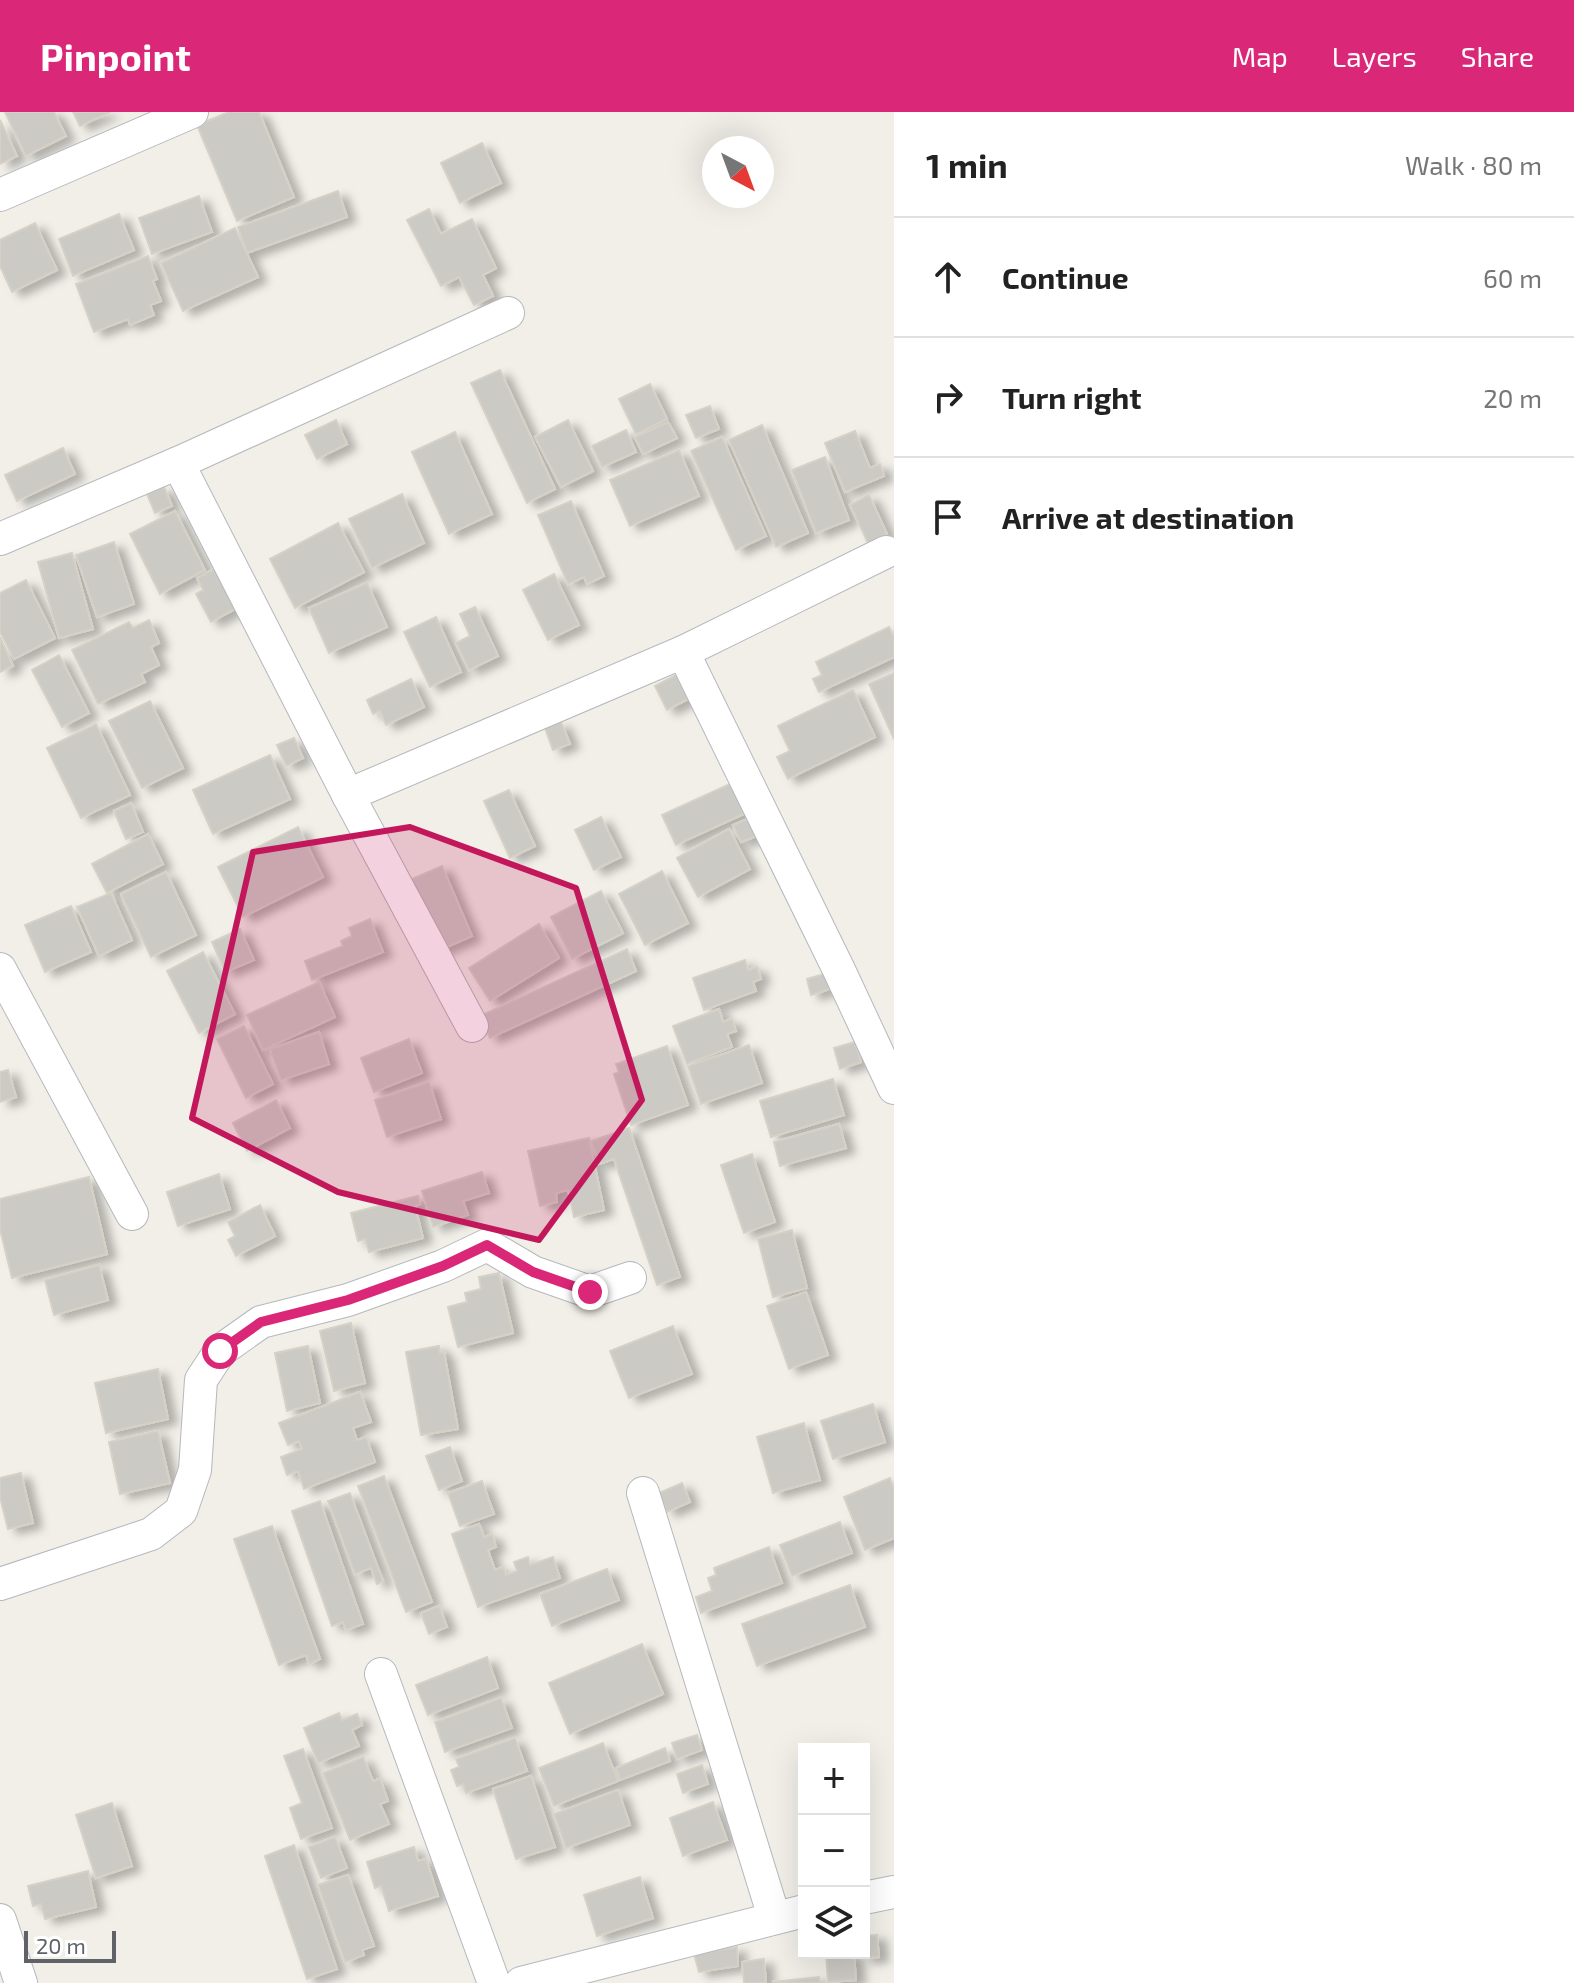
<!DOCTYPE html>
<meta charset="utf-8">
<style>
body{margin:0;font-family:"Exo 2",sans-serif;background:#f2f2f2;color:#222}
.controls{position:absolute;right:24px;bottom:24px;display:grid;overflow:hidden;border-radius:0px;box-shadow:0 8px 32px #0002}
.controls button{width:72px;height:72px;display:grid;place-items:center;padding:0;border:0;border-bottom:2px solid #e0e0e0;background:#fff;color:#222;font:40px sans-serif}
.compass{position:absolute;left:702px;top:24px;width:72px;height:72px;border-radius:50%;background:#fff;box-shadow:0 8px 32px #0002;rotate:139deg}
.scale{position:absolute;left:24px;bottom:20px;width:92px;box-sizing:border-box;padding-left:8px;border:4px solid #5f6368;border-top:0;font-size:22px;line-height:28px;white-space:nowrap;color:#5f6368;-webkit-text-stroke:6px #fff;paint-order:stroke}
.stop{position:absolute;width:24px;height:24px;margin:-18px;border:6px solid #db2777;border-radius:50%;background:#fff}
.stop.end{background:#db2777;border-color:#fff;box-shadow:0 2px 8px #0008}
.list{margin:0;padding:0;list-style:none}
h2{display:flex;justify-content:space-between;align-items:center;height:104px;margin:0;padding:0 32px;font-size:34px}
h2 small{font-size:26px;font-weight:400;color:#767676}
.list li{display:grid;grid-template-columns:52px 1fr auto;gap:24px;align-items:center;box-sizing:border-box;height:120px;padding:0 32px;border-top:2px solid #e0e0e0}
.list b{display:block;font-size:30px;white-space:nowrap}
.list em{font-size:26px;font-style:normal;color:#767676}
.icon{flex:none;width:44px;height:44px;fill:none;stroke:currentColor;stroke-width:2;stroke-linecap:round;stroke-linejoin:round}
.map{position:relative;flex:none;width:894px;height:1871px;overflow:hidden}
header{display:flex;align-items:center;gap:48px;box-sizing:border-box;height:112px;padding:0 40px;background:#db2777;color:#fff}
header strong{font-size:38px}
nav{display:flex;gap:44px;margin-inline-start:auto;font-size:28px}
main{display:flex}
aside{flex:1;background:#fff}
.map>svg:first-child{display:block}
</style>
<header>
<strong>Pinpoint</strong>
<nav><a>Map</a><a>Layers</a><a>Share</a></nav>
</header>
<main>
<div class="map">
<svg width="894" height="1871" viewBox="0 0 894 1871">
<defs>
<filter id="shadow"><feDropShadow dx="9" dy="5" stdDeviation="4" flood-color="#0004"/></filter>
</defs>
<rect width="100%" height="100%" fill="#f1efe8"/>
<g fill="#cccac5" stroke="#d6d1c6" stroke-width="2" filter="url(#shadow)">
<path d="M5 0H54L66 24 26 44Z"/>
<path d="M73 0H110L80 14Z"/>
<path d="M229 0H259L294 85 237 109 197 13Z"/>
<path d="M0 8 17 44 0 52Z"/>
<path d="M482 31 501 71 460 91 441 51Z"/>
<path d="M338 79 347 105 247 141 238 115Z"/>
<path d="M199 84 212 120 152 142 139 106Z"/>
<path d="M429 97 441 122 472 107 496 156 483 163 493 184 474 193 459 165 441 174 407 108Z"/>
<path d="M119 102 134 138 73 164 59 127Z"/>
<path d="M35 111 57 158 12 180 0 154V128Z"/>
<path d="M235 116 258 165 183 199 161 151Z"/>
<path d="M148 144 157 167 153 169 161 189 150 193 154 203 130 213 128 207 94 220 76 172Z"/>
<path d="M500 258 555 377 527 391 471 271Z"/>
<path d="M650 272 667 307 636 322 619 287Z"/>
<path d="M710 294 719 317 696 326 686 303Z"/>
<path d="M336 308 347 332 317 347 305 323Z"/>
<path d="M568 308 593 359 561 375 535 325Z"/>
<path d="M668 310 677 326 643 342 635 325Z"/>
<path d="M762 313 808 421 776 435 729 328Z"/>
<path d="M626 318 636 340 602 355 592 334Z"/>
<path d="M855 319 870 356 880 352 884 364 845 380 825 331Z"/>
<path d="M455 320 492 402 449 422 412 340Z"/>
<path d="M722 325 766 424 736 438 691 339Z"/>
<path d="M63 336 75 362 17 389 5 363Z"/>
<path d="M679 338 699 384 630 414 610 368Z"/>
<path d="M825 345 849 408 816 421 792 358Z"/>
<path d="M164 375 172 394 155 401 147 382Z"/>
<path d="M402 382 424 431 372 456 349 407Z"/>
<path d="M869 383 887 422 868 431 850 393Z"/>
<path d="M571 389 604 464 587 472 584 465 568 472 538 403Z"/>
<path d="M175 399 205 458 160 482 130 422Z"/>
<path d="M338 411 364 460 295 496 270 447Z"/>
<path d="M114 430 134 492 97 505 76 443Z"/>
<path d="M72 441 93 517 59 526 38 450Z"/>
<path d="M214 457 235 497 211 510 196 482 203 478 197 466Z"/>
<path d="M554 462 579 513 548 528 523 478Z"/>
<path d="M26 468 55 526 14 547 0 520V481Z"/>
<path d="M367 471 387 515 329 541 309 496Z"/>
<path d="M475 495 498 544 469 558 456 531 470 524 460 502Z"/>
<path d="M436 505 461 560 430 575 404 520Z"/>
<path d="M149 508 159 531 151 535 159 553 141 562 145 570 98 592 72 538 129 510 133 516Z"/>
<path d="M889 515 894 525V545L819 580 813 567 822 563 816 550Z"/>
<path d="M0 525 13 554 0 560Z"/>
<path d="M59 543 89 601 62 615 32 558Z"/>
<path d="M894 561V627L869 572Z"/>
<path d="M676 563 688 587 667 598 655 574Z"/>
<path d="M411 567 424 595 386 613 380 599 373 602 367 588Z"/>
<path d="M853 578 875 625 788 667 777 645 790 639 778 614Z"/>
<path d="M150 589 183 656 142 676 109 609Z"/>
<path d="M561 610 570 632 553 638 545 616Z"/>
<path d="M96 612 130 683 81 706 47 636Z"/>
<path d="M294 626 303 646 286 654 277 633Z"/>
<path d="M270 643 290 687 213 722 193 678Z"/>
<path d="M732 671 746 701 676 733 662 703Z"/>
<path d="M509 678 535 734 510 746 484 689Z"/>
<path d="M131 691 143 720 126 727 114 699Z"/>
<path d="M755 704 762 722 741 730 733 713Z"/>
<path d="M601 705 621 745 594 758 575 718Z"/>
<path d="M298 715 323 765 243 805 218 755Z"/>
<path d="M729 717 750 757 698 785 677 746Z"/>
<path d="M148 722 163 752 107 781 92 752Z"/>
<path d="M442 754 472 824 436 840 405 770Z"/>
<path d="M662 759 688 811 645 833 619 782Z"/>
<path d="M166 760 196 823 151 845 121 782Z"/>
<path d="M601 779 623 821 572 847 551 805Z"/>
<path d="M111 781 132 828 99 844 77 795Z"/>
<path d="M71 794 91 840 45 860 25 813Z"/>
<path d="M370 807 383 840 312 868 305 849 343 834 341 829 352 824 349 816Z"/>
<path d="M539 812 559 846 490 889 469 856Z"/>
<path d="M240 817 254 848 225 860 212 830Z"/>
<path d="M627 837 636 859 490 926 480 904Z"/>
<path d="M203 840 235 902 199 921 167 859Z"/>
<path d="M745 848 748 858 757 855 761 867 753 870 756 879 704 898 693 866Z"/>
<path d="M828 861 833 876 811 883 807 867Z"/>
<path d="M319 870 335 905 263 938 247 903Z"/>
<path d="M719 897 723 910 732 907 736 919 727 922 732 935 687 952 673 914Z"/>
<path d="M244 914 273 972 246 986 217 927Z"/>
<path d="M319 920 329 952 281 968 270 937Z"/>
<path d="M409 927 422 961 374 980 361 946Z"/>
<path d="M855 930 861 950 840 957 834 936Z"/>
<path d="M749 933 762 971 701 992 688 954Z"/>
<path d="M667 934 688 993 631 1013 614 962 619 960 616 952Z"/>
<path d="M8 958 16 985 0 990V960Z"/>
<path d="M833 967 844 1003 771 1025 760 989Z"/>
<path d="M429 970 441 1007 387 1025 375 988Z"/>
<path d="M276 988 290 1016 247 1039 233 1011Z"/>
<path d="M839 1012 846 1036 780 1054 774 1030Z"/>
<path d="M629 1016 680 1165 657 1173 614 1047 599 1052 591 1029Z"/>
<path d="M589 1026 604 1098 574 1105 568 1078 556 1081 557 1090 540 1094 528 1039Z"/>
<path d="M752 1042 775 1110 744 1121 721 1053Z"/>
<path d="M482 1060 489 1081 463 1089 468 1103 433 1115 422 1079Z"/>
<path d="M219 1062 230 1097 178 1114 167 1080Z"/>
<path d="M89 1065 107 1142 12 1166 0 1117V1087Z"/>
<path d="M418 1084 420 1092 415 1094 423 1126 369 1140 365 1127 358 1129 351 1101Z"/>
<path d="M260 1093 275 1124 236 1144 228 1128 235 1124 228 1110Z"/>
<path d="M792 1118 807 1176 773 1185 758 1127Z"/>
<path d="M99 1153 108 1188 54 1203 45 1168Z"/>
<path d="M499 1161 513 1221 458 1235 448 1195 467 1190 465 1181 481 1177 479 1165Z"/>
<path d="M806 1180 828 1243 789 1257 767 1194Z"/>
<path d="M351 1211 365 1271 334 1279 320 1219Z"/>
<path d="M673 1214 692 1262 629 1286 610 1239Z"/>
<path d="M308 1234 320 1291 287 1299 275 1241Z"/>
<path d="M439 1234 440 1241 444 1240 458 1317 421 1323 406 1240Z"/>
<path d="M158 1257 168 1307 106 1321 95 1271Z"/>
<path d="M360 1280 371 1310 353 1316 357 1328 366 1325 375 1350 304 1377 298 1359 287 1363 281 1345 302 1337 299 1329 288 1333 279 1311Z"/>
<path d="M873 1292 885 1330 833 1347 821 1309Z"/>
<path d="M804 1311 820 1368 773 1381 757 1325Z"/>
<path d="M158 1319 170 1371 120 1382 109 1330Z"/>
<path d="M450 1335 462 1369 439 1378 426 1344Z"/>
<path d="M21 1361 33 1411 8 1417 0 1385V1366Z"/>
<path d="M384 1364 432 1490 406 1500 358 1374Z"/>
<path d="M890 1366 894 1377V1426L865 1438 844 1385Z"/>
<path d="M482 1369 494 1402 460 1414 448 1381Z"/>
<path d="M682 1371 690 1390 667 1400 659 1381Z"/>
<path d="M350 1381 383 1469 377 1472 371 1456 355 1462 328 1389Z"/>
<path d="M320 1389 363 1512 346 1518 343 1510 332 1514 292 1399Z"/>
<path d="M840 1410 852 1441 792 1464 780 1433Z"/>
<path d="M479 1412 484 1425 492 1422 496 1435 488 1438 495 1458 503 1455 506 1463 517 1459 514 1450 528 1445 530 1453 553 1445 560 1466 478 1495 452 1422Z"/>
<path d="M272 1414 320 1547 309 1552 306 1543 279 1553 234 1427Z"/>
<path d="M769 1435 782 1471 701 1501 696 1485 712 1479 708 1466 716 1463 714 1456Z"/>
<path d="M607 1457 619 1488 552 1514 540 1482Z"/>
<path d="M850 1473 865 1515 757 1554 742 1512Z"/>
<path d="M439 1494 447 1515 429 1522 421 1501Z"/>
<path d="M642 1532 663 1582 570 1622 549 1571Z"/>
<path d="M487 1545 498 1576 428 1603 416 1573Z"/>
<path d="M501 1586 512 1616 445 1640 435 1610Z"/>
<path d="M339 1601 342 1608 357 1602 362 1613 352 1618 359 1634 318 1651 304 1616Z"/>
<path d="M697 1623 702 1638 677 1647 672 1631Z"/>
<path d="M515 1626 527 1659 466 1681 463 1672 457 1674 451 1658 459 1655 456 1647Z"/>
<path d="M603 1631 618 1669 554 1694 539 1656Z"/>
<path d="M665 1636 670 1649 620 1668 616 1656Z"/>
<path d="M303 1637 332 1716 301 1727 290 1696 302 1691 284 1644Z"/>
<path d="M363 1645 373 1669 380 1667 388 1689 380 1692 389 1712 350 1728 323 1661Z"/>
<path d="M702 1653 708 1672 683 1681 677 1662Z"/>
<path d="M531 1664 555 1735 516 1747 493 1677Z"/>
<path d="M618 1678 630 1713 566 1736 554 1702Z"/>
<path d="M713 1690 727 1728 683 1744 670 1706Z"/>
<path d="M112 1691 132 1754 96 1766 76 1703Z"/>
<path d="M335 1725 347 1756 321 1766 309 1735Z"/>
<path d="M294 1733 337 1857 307 1867 265 1744Z"/>
<path d="M414 1735 418 1749 426 1747 438 1784 389 1799 381 1774 375 1776 367 1750Z"/>
<path d="M88 1759 96 1795 45 1807 41 1792 33 1794 28 1774Z"/>
<path d="M348 1763 374 1834 362 1838 364 1843 345 1850 318 1773Z"/>
<path d="M640 1765 653 1806 597 1824 584 1783Z"/>
<path d="M877 1823 879 1845 862 1846V1841H864V1824Z"/>
<path d="M737 1835 738 1854 699 1860 694 1842Z"/>
<path d="M826 1841H854L856 1868 828 1870Z"/>
<path d="M764 1847 766 1871H744L742 1850Z"/>
<path d="M819 1865 820 1871H773V1870Z"/>
</g>
<g fill="none" stroke-linecap="round" stroke-linejoin="round">
<defs>
<g id="street">
<path d="M0 83 192 0"/>
<path d="M178 351 348 683 472 914"/>
<path d="M0 427 178 351 508 201"/>
<path d="M683 540 839 858 894 976"/>
<path d="M348 683 683 540 886 440"/>
<path d="M0 857 132 1102"/>
<path d="M643 1381 774 1805"/>
<path d="M0 1472 151 1422 181 1399 195 1358 201 1268 220 1239 261 1210 348 1188 443 1154 487 1133 533 1160 590 1180 630 1166"/>
<path d="M381 1562 494 1871"/>
<path d="M864 1786 894 1780"/>
<path d="M0 1808 21 1871"/>
<path d="M521 1871 804 1799"/>
</g>
</defs>
<use href="#street" stroke="#b5b8bc" stroke-width="34"/>
<use href="#street" stroke="#fff" stroke-width="32"/>
</g>
<g fill="none" stroke-linecap="round" stroke-linejoin="round">
<path stroke="#db2777" stroke-width="10" d="M220 1239 261 1210 348 1188 443 1154 487 1133 533 1160 590 1180"/>
</g>
<path fill="#c2185b" fill-opacity="0.2" stroke="#c2185b" stroke-width="6" stroke-linejoin="round" d="M410 715 576 776 642 988 539 1128 338 1080 192 1006 253 740Z"/>
</svg>
<div class="controls">
<button>+</button>
<button>−</button>
<button><svg class="icon" aria-label="layers" viewBox="0 0 24 24"><path d="M12 4l9 5-9 5-9-5zM3 14l9 5 9-5"/></svg></button>
</div>
<svg class="compass" viewBox="-18 -18 36 36"><path d="M0-13l5 13h-10z" fill="#e53935"/><path d="M0 13l5-13h-10z" fill="#767676"/></svg>
<div class="scale">20 m</div>
<div class="stop" style="left:220px;top:1239px"></div>
<div class="stop end" style="left:590px;top:1180px"></div>
</div>
<aside>
<h2>1 min<small>Walk · 80 m</small></h2>
<ul class="list">
<li><svg class="icon" aria-label="ahead" viewBox="0 0 24 24"><path d="M12 20V5M6 11l6-6 6 6"/></svg><div><b>Continue</b></div><em>60 m</em></li>
<li><svg class="icon" aria-label="right" viewBox="0 0 24 24"><path d="M7 20v-9h11M14 6l5 5-5 5"/></svg><div><b>Turn right</b></div><em>20 m</em></li>
<li><svg class="icon" aria-label="arrive" viewBox="0 0 24 24"><path d="M6 21V4h12l-3 4 3 4H6"/></svg><div><b>Arrive at destination</b></div></li>
</ul>
</aside>
</main>
